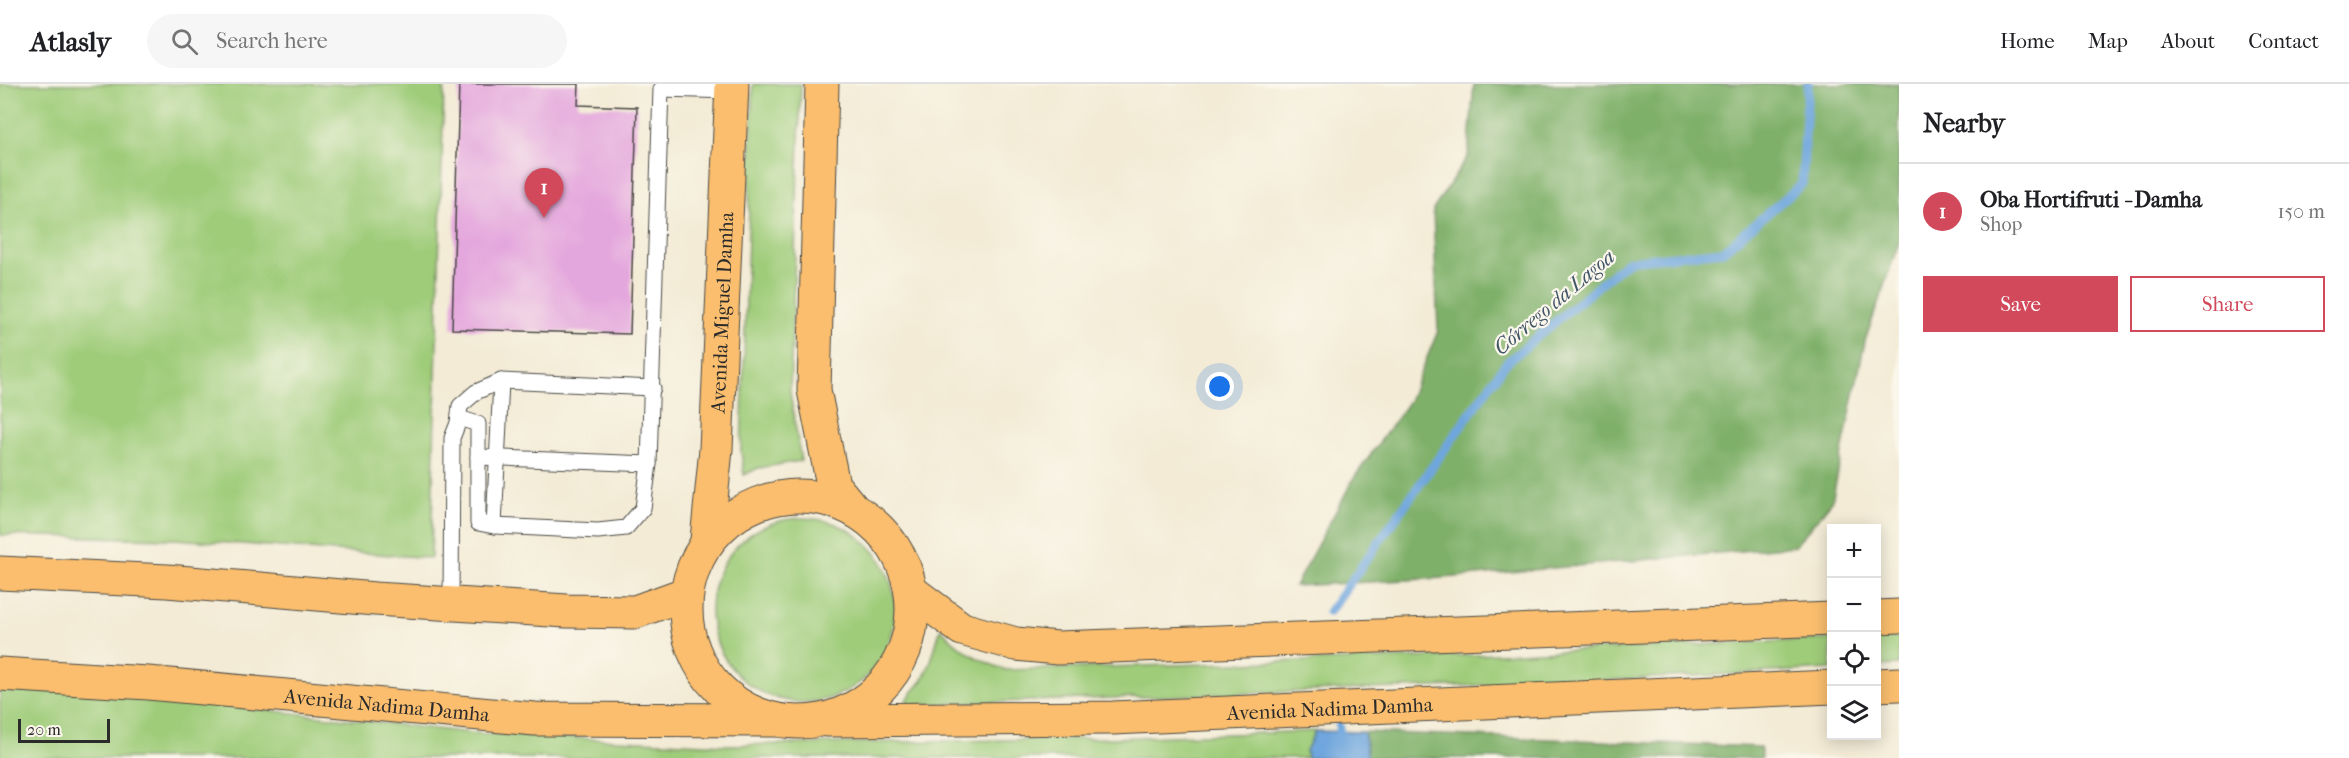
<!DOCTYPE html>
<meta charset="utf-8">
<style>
body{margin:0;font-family:"IM FELL French Canon",serif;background:#f6f6f6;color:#202124}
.controls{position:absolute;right:18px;bottom:18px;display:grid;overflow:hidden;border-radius:0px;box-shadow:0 3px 15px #0003}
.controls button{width:54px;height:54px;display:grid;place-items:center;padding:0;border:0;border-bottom:2px solid #e0e0e0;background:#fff;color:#202124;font:30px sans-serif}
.scale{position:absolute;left:18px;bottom:15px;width:92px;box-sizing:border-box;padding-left:6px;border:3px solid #2b2b2b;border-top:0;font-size:16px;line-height:21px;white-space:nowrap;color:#2b2b2b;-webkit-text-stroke:4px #fbf7ec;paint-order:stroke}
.you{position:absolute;left:1220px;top:303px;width:21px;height:21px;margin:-15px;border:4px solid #fff;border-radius:50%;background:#1a73e8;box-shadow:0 0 0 9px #1a73e833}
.badge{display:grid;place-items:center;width:39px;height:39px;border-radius:50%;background:#d1495b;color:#fff;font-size:20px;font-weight:700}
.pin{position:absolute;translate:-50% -50px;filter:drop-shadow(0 2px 3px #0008)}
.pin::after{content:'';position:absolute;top:32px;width:21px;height:18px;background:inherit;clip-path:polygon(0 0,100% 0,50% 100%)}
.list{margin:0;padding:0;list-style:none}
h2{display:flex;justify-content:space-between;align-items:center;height:78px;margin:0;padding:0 24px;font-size:26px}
h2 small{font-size:20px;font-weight:400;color:#757577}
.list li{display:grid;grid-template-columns:39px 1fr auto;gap:18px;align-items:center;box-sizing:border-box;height:96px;padding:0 24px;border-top:2px solid #e0e0e0}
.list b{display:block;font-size:22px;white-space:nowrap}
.list p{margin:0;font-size:20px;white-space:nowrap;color:#757577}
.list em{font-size:20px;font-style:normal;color:#757577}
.actions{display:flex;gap:12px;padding:18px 24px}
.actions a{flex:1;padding:14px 0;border:2px solid #d1495b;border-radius:0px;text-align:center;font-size:21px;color:#d1495b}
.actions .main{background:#d1495b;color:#fff}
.icon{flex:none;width:33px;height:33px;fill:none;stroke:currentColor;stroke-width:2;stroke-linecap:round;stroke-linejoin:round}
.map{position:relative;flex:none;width:1899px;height:674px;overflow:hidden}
header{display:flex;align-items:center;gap:36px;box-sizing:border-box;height:84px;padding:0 30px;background:#fff;border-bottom:2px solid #e0e0e0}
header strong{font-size:28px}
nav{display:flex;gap:33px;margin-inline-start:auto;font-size:21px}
.search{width:420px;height:54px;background:#f6f6f6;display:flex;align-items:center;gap:15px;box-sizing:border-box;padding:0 21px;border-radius:33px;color:#757577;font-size:22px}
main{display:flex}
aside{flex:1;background:#fff}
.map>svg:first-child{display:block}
</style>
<header>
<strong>Atlasly</strong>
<div class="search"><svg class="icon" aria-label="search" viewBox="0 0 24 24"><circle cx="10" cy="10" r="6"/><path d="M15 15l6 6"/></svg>Search here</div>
<nav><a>Home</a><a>Map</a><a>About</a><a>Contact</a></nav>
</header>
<main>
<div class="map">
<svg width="1899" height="674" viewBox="0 0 1899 674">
<rect width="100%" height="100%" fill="#fbf7ec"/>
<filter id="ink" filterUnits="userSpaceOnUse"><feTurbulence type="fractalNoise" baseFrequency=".0167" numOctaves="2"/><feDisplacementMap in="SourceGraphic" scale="12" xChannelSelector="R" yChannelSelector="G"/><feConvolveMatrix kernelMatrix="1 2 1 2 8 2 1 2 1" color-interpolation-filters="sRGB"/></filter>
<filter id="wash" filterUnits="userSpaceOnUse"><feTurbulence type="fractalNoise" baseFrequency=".008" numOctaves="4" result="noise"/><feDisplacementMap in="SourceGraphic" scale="24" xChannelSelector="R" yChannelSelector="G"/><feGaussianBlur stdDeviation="1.35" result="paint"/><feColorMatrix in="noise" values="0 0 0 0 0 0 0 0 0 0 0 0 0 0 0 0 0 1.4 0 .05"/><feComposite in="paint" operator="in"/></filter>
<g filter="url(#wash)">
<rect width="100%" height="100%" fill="#f3ebd5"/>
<g fill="#9fcc79" stroke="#657c52" stroke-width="1.5">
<path d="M0 0H444L431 474 174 455 0 451Z"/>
<path d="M753 0H801L790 308 801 377 758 384 744 391 741 367Z"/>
<circle cx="803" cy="526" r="92"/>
<path d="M941 544C956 564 982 578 1006 586L1407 574 1831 555V585L1570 598 910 621 906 616 923 596 931 577Z"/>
<path d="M1899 553V581L1877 582V554Z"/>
<path d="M0 604 133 611 471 649 726 661 1112 654 1315 647 1306 667 1307 674H0Z"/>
</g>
<g fill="#7fb069" stroke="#556e4a" stroke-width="1.5">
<path d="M1474 0H1899V158L1865 257 1832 417 1795 462 1444 494 1295 502 1354 394 1409 317 1438 247 1433 126 1468 72Z"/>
<path d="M1364 648 1760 663 1762 674H1368Z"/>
</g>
<path fill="#6ea6dd" stroke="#4c6884" stroke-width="1.5" d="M1315 647 1364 648 1368 674H1307L1306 667Z"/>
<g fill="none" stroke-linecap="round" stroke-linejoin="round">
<g stroke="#6ea6dd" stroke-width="9">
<path d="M1329 528 1506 279 1628 177 1723 167 1802 100 1808 0"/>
<path d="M1339 642 1341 674"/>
</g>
</g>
<g id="blocks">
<path fill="#e4a7dd" d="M459 0H579L578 21 637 23 630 250 452 245Z"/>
</g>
</g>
<g filter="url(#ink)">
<use href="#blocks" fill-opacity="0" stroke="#494844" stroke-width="1.5"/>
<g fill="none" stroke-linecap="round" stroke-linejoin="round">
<defs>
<g id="lane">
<path d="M458 339 460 322 476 308 501 297 653 304"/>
<path d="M478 373 649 380"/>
<path d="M494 442 501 297"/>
<path d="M451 519 452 354 458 339 462 335 478 340V439L494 442 598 447 626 444 643 424 649 380 661 5 732 7"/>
</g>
<g id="primary">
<path d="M822 0 814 306 833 401 852 424"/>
<circle cx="799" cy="525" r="113"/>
<path id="s1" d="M707 456 716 365 732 0"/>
<path d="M0 489 167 497 375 515 567 527 635 528 685 510"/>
<path d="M911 507 962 545 1016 560 1058 564 1832 535"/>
<path d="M1876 533 1899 532"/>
<path id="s2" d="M0 590 148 599 535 635 776 636"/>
<path d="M1876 601 1899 600"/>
<path id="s3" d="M828 636 1113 634 1832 603"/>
</g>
</defs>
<use href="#lane" stroke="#494844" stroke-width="17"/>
<use href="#primary" stroke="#494844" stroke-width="35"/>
<use href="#lane" stroke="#fff" stroke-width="15"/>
<use href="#primary" stroke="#fabe6e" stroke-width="33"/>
</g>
</g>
<g text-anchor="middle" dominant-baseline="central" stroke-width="4.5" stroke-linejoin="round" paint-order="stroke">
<g font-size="20" fill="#2b2b2b" stroke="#fbf7ec">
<text stroke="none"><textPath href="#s1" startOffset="228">Avenida Miguel Damha</textPath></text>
<text stroke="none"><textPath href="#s2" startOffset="388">Avenida Nadima Damha</textPath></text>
<text stroke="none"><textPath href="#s3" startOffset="502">Avenida Nadima Damha</textPath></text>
</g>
<g font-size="21" font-style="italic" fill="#425669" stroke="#fbf7ec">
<text transform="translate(1554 218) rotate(-40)">Córrego da Lagoa</text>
</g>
</g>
</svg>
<div class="controls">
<button>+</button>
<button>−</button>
<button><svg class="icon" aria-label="locate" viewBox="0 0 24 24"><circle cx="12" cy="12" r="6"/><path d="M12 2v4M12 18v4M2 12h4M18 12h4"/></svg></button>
<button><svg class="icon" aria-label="layers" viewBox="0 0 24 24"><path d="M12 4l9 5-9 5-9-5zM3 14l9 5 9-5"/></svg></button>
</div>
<div class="scale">20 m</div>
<div class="you"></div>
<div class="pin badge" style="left:544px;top:134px">1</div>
</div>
<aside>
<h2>Nearby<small></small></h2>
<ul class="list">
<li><span class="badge">1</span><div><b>Oba Hortifruti - Damha</b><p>Shop</p></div><em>150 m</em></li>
</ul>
<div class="actions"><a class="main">Save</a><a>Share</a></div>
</aside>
</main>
